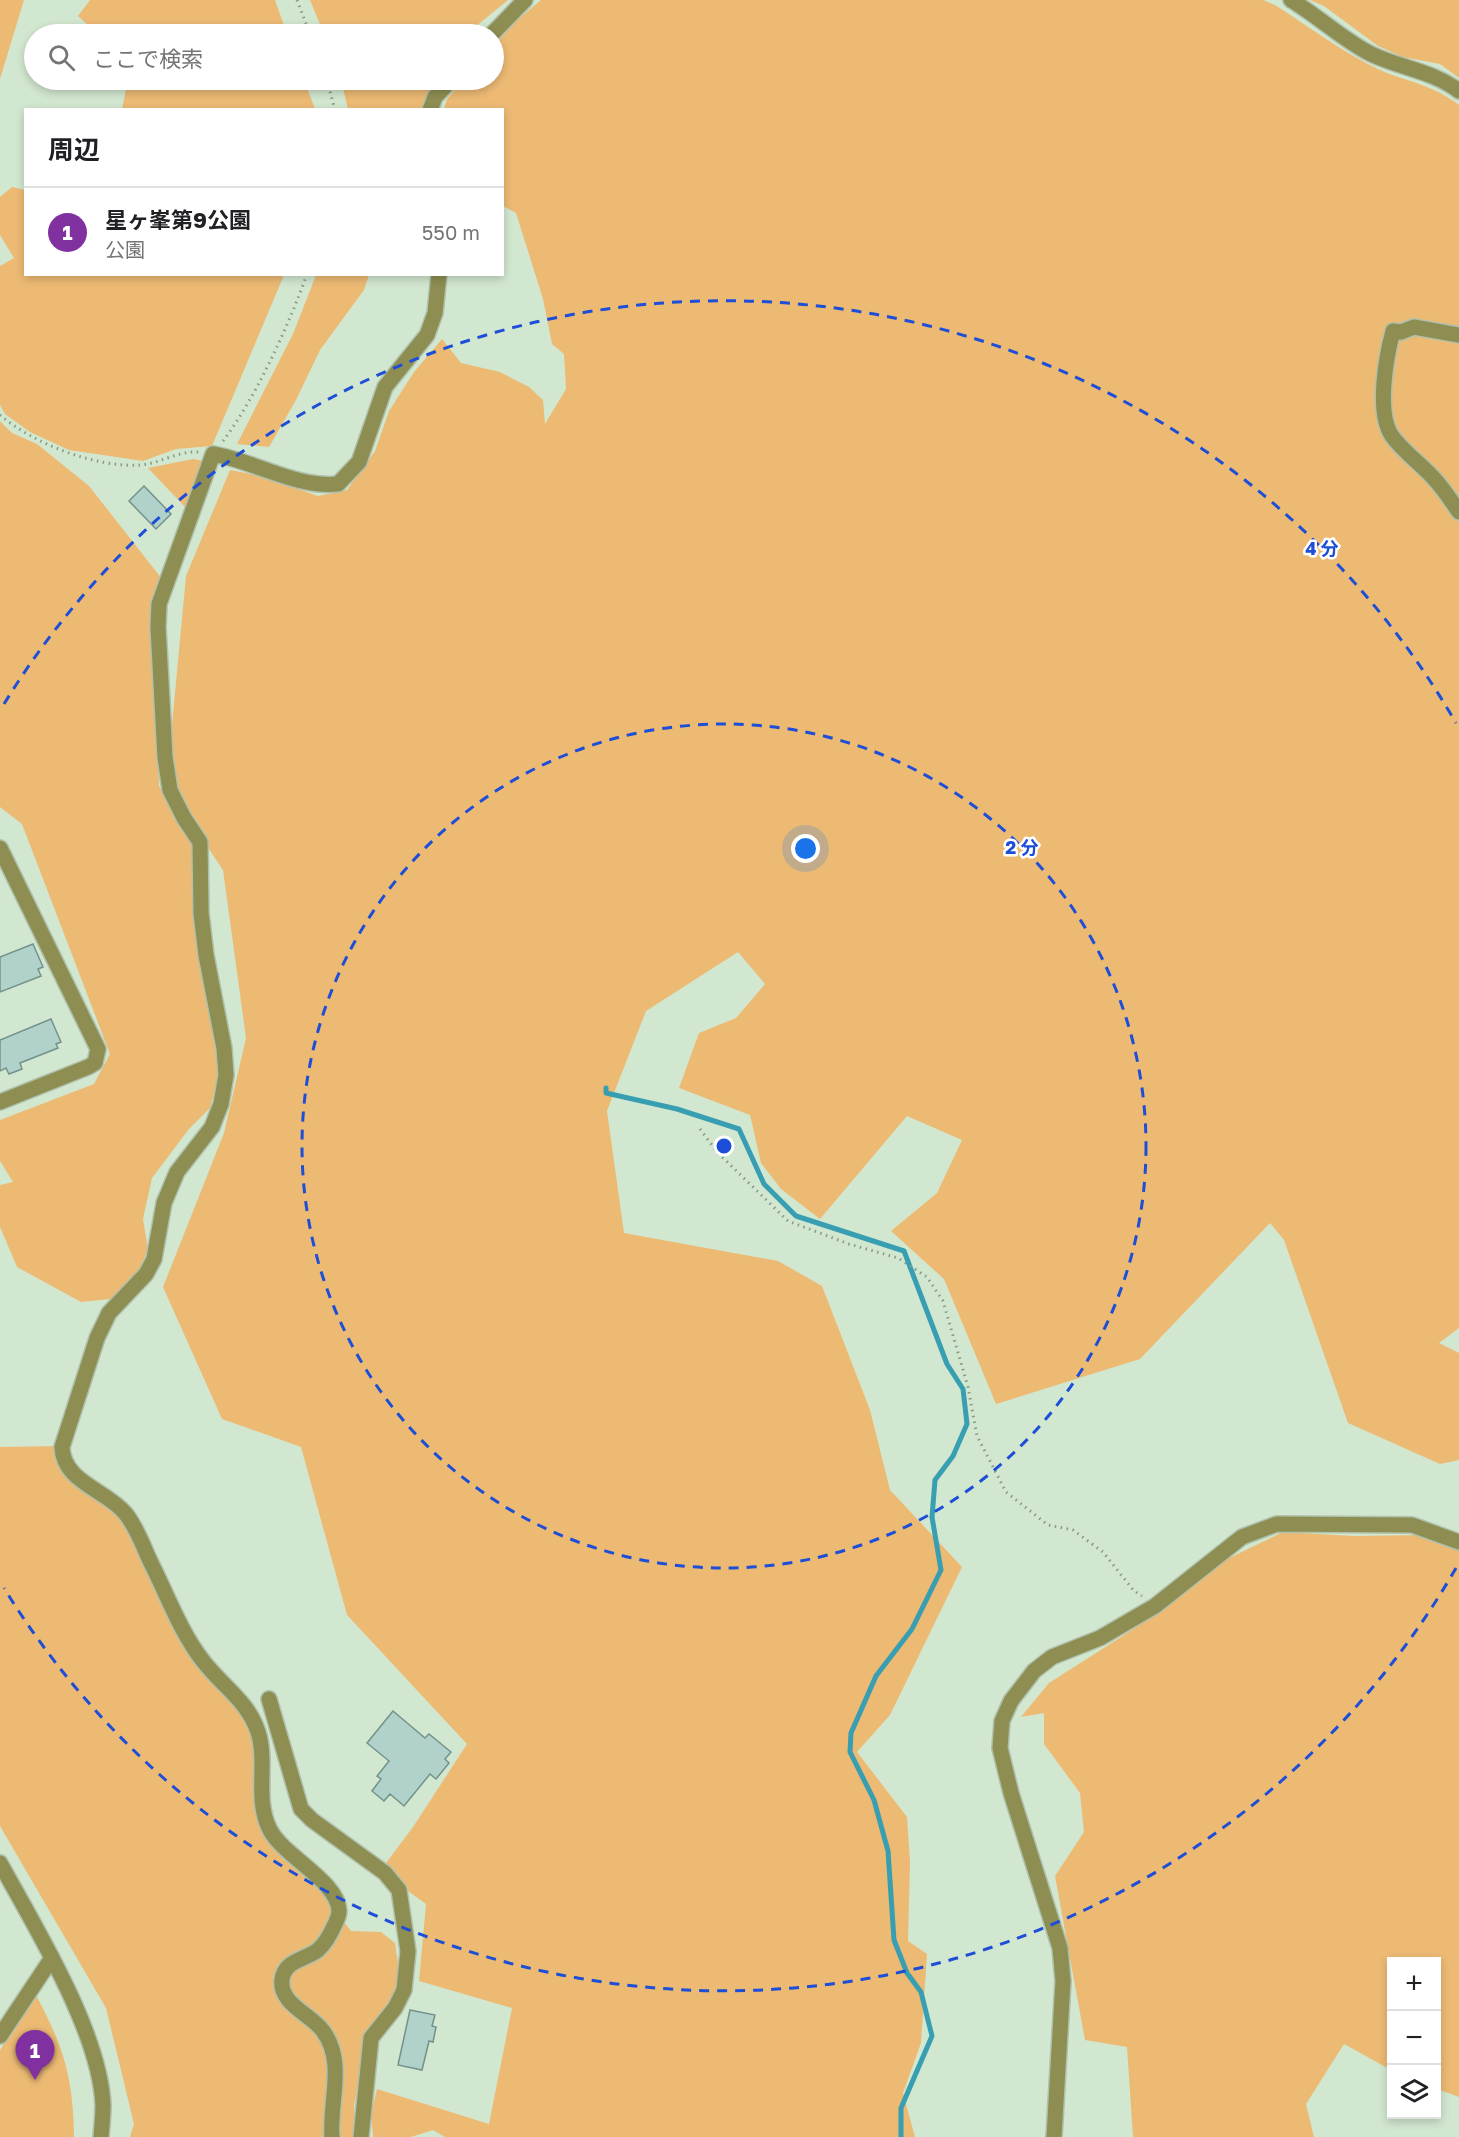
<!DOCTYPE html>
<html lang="ja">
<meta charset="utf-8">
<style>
body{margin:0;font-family:"Golos Text","Noto Sans JP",sans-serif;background:#f6f6f6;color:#202124}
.controls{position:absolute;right:18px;bottom:18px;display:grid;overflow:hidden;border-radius:0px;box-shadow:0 3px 9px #0003}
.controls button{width:54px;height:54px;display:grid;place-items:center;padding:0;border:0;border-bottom:2px solid #e0e0e0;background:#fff;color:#202124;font:30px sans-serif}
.you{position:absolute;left:806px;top:849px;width:21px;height:21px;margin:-15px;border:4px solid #fff;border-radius:50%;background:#1a73e8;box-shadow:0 0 0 9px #1a73e833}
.badge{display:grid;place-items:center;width:39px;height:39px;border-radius:50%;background:#81309f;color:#fff;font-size:20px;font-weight:700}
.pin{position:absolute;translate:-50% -50px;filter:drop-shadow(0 2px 3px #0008)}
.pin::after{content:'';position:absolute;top:32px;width:21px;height:18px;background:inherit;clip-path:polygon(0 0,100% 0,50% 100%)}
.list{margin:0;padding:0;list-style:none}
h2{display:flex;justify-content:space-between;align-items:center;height:78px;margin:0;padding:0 24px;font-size:26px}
h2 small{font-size:20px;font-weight:400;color:#757577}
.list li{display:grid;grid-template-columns:39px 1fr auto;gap:18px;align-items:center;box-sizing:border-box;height:90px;padding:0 24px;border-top:2px solid #e0e0e0}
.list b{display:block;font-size:22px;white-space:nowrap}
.list p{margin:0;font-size:20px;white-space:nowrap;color:#757577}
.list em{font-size:20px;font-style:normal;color:#757577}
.icon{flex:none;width:33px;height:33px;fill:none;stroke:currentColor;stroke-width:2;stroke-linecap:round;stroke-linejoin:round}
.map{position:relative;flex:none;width:1459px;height:2137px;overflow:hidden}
.search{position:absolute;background:#fff;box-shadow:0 3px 9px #0003;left:24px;top:24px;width:480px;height:66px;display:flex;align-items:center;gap:15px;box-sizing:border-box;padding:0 21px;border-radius:33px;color:#757577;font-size:22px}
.panel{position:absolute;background:#fff;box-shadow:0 3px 9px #0003;left:24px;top:108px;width:480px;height:168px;border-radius:0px}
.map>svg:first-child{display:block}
</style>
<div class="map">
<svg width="1459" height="2137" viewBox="0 0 1459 2137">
<rect width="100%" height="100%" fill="#d2e7d0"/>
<g fill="#edba74">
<path d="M0 0H24L0 79Z"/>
<path d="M90 0H275L287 34H98L78 16Z"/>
<path d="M310 0H508L475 27 471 34H324Z"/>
<path d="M541 0H1263L1275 5C1308 26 1342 52 1378 69 1409 83 1430 83 1459 105V1328L1439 1343 1459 1353V1460L1440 1464 1348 1423 1284 1240 1270 1223 1140 1359 996 1404 944 1279 891 1231 937 1193 962 1140 907 1116 820 1219 781 1189 761 1163 750 1115 679 1088 699 1033 736 1018 765 984 738 952 646 1011 607 1111 624 1233 778 1261 822 1286 870 1410 890 1490 962 1567 890 1715 857 1752 907 1817 910 1862 908 1941 927 1954 921 2043 903 2093 915 2137H445L433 2130 411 2137H373L371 2114 377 2089 489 2124 512 2008 419 1981 426 1904 380 1871 413 1827 467 1744 347 1615 301 1447 222 1419 163 1287 224 1133 246 1038 223 870 178 803 170 746 186 576 230 470 261 476 318 496 347 490 375 451 389 411 414 372 442 339 461 363 500 372 529 387 543 400 545 424 566 389 564 354 552 344 543 299 516 213 503 206 502 110 444 109 447 99 464 80H494V46L515 22Z"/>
<path d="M1310 0H1459V78L1440 64 1403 57 1378 46 1324 6Z"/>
<path d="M128 80H304L315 109H122Z"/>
<path d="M341 80H443L424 110 348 109Z"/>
<path d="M12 187 25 190 26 274 284 275 212 446 176 449 143 461 69 450 30 432 5 414 0 405V266L14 258 0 235V197Z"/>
<path d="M316 275H369L364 290 320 350 296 400 269 447 237 444 293 334Z"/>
<path d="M0 421 12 433 37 444 89 486 162 579 153 609 159 786 193 844 195 937 213 1026 218 1078 210 1108 189 1129 152 1178 143 1219 148 1249 138 1273 111 1299 81 1302 17 1267 0 1227V1185L13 1182 0 1161V1120L94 1084 110 1054 22 824 0 807Z"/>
<path d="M193 459 204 461 185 507 148 468Z"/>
<path d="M58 1446 76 1478 132 1516 194 1643 250 1705 263 1806 275 1833 351 1931 381 1932 395 1943 400 1977 386 2010 368 2028 354 2106 356 2137H130L134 2124 106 2008 0 1826V1447Z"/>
<path d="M1283 1532 1354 1536 1422 1535 1459 1548V2097L1437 2089 1436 1962H1392L1391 2070 1344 2044 1306 2104 1314 2137H1133L1127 2047 1085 2040 1055 1876 1084 1832 1080 1793 1044 1744V1713L1021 1717 1049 1683 1132 1630 1221 1562Z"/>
<path d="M36 1995C64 2048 73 2077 74 2137H0V2050Z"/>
</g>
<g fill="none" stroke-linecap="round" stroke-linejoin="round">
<path stroke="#389eb1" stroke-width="5" d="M606 1088V1093L677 1109 739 1129 764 1184 796 1216 904 1251 947 1364 963 1389 967 1424 953 1456 935 1480 932 1517 941 1570 912 1629 876 1676 851 1733 850 1752 874 1800 888 1851 894 1940 907 1973 921 1992 932 2036 901 2108V2137"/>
</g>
<g fill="#b1d2ca" stroke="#73928a" stroke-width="1.5">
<path d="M144 486 171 514 156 529 129 501Z"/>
<path d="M33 944 43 967 38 969 41 976 0 992V957Z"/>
<path d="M51 1019 61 1042 56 1044 58 1048 20 1063 22 1069 9 1074 6 1068 0 1071V1040Z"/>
<path d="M393 1711 425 1738 429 1734 451 1752 445 1759 449 1763 436 1779 430 1774 404 1806 390 1794 384 1801 372 1791 381 1779 377 1776 389 1761 367 1743Z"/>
<path d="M410 2010 435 2015 432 2026 436 2027 433 2042 429 2041 422 2070 398 2065Z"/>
</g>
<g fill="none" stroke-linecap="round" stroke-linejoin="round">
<defs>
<g id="minor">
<path d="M1291 0C1318 16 1343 40 1371 54 1400 68 1433 71 1459 91"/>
<path d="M492 34 525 0"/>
<path d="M430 110 435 97 451 80"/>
<path d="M1459 335 1414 327 1401 332 1393 331C1386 357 1376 413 1392 436 1404 453 1424 466 1437 482 1445 491 1452 502 1459 512"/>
<path d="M0 848 98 1049 95 1063 88 1067 0 1102"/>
<path d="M269 1699 301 1809 312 1820 385 1873 399 1890 408 1951 404 1990 395 2008 371 2038 361 2137"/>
<path d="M0 1863C35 1927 100 2032 103 2105 103 2115 102 2126 101 2137"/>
<path d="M0 2036 52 1958"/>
<path d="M332 2137C329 2102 346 2062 323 2031 312 2015 279 2004 282 1980 284 1960 305 1960 318 1950 326 1943 331 1933 335 1924 337 1920 339 1915 339 1911 338 1881 284 1857 270 1830 254 1800 268 1763 258 1732 248 1701 222 1686 203 1661 181 1633 168 1597 152 1565 144 1549 137 1527 125 1513 106 1490 63 1482 62 1447L97 1338 109 1313 146 1274 154 1259 164 1203 177 1172 212 1127 221 1104 226 1075 224 1048 206 955 201 913 200 842 184 818 170 790 165 757 158 627 159 604 213 454C254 461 296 488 338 484L359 462 385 387 427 335 435 313 439 274"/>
<path d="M1054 2137 1063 1981 1060 1948 1011 1793 1000 1748 1002 1721 1011 1701 1034 1671 1052 1657 1100 1638 1155 1606 1242 1537 1277 1524 1412 1525 1459 1542"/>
</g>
</defs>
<use href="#minor" stroke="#afc1ad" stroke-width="18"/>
<g stroke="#8a9a88" stroke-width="3" stroke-dasharray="1.5 4.5" stroke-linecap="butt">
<path d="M297 0 310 34"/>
<path d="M327 80 335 110"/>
<path d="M0 415C34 444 96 468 141 465 161 463 177 451 199 452"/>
<path d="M223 441C255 399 289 325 307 274"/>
<path d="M700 1129 718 1153 788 1221 849 1244 898 1258 927 1277 943 1301 968 1387 977 1436 1006 1492 1048 1525 1073 1530 1103 1552 1134 1591 1142 1596"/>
</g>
<use href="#minor" stroke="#8e8e52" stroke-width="15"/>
</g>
<g fill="none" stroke="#1d4ed8" stroke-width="3" stroke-dasharray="10 8">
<circle cx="724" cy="1146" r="422"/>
<path d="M1456 1568A845 845 0 0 1 4 1588M4 704A845 845 0 0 1 1456 723"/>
</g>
<circle cx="724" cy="1146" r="9" fill="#1d4ed8" stroke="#fff" stroke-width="3"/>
<g font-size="18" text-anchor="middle" font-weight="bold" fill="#1d4ed8" stroke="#fff" stroke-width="5" stroke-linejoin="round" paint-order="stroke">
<text x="1322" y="555">4 分</text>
<text x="1022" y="854">2 分</text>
</g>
</svg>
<div class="controls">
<button>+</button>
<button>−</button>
<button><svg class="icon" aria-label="layers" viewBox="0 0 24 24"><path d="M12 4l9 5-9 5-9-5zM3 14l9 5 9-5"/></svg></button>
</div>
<div class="you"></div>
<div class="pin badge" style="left:35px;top:2080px">1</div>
<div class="search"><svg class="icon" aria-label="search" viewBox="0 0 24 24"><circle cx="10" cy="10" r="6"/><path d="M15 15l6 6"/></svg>ここで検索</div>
<section class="panel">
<h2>周辺<small></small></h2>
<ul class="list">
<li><span class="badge">1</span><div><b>星ヶ峯第9公園</b><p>公園</p></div><em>550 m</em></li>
</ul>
</section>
</div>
